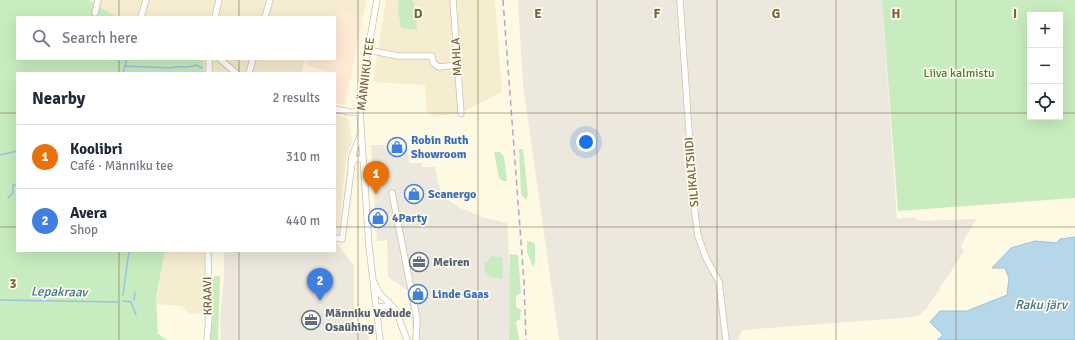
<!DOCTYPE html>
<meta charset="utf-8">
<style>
body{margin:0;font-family:Signika,sans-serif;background:#f2f2f3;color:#1f2937}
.controls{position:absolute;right:12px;top:12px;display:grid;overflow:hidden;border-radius:0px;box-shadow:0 4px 16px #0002}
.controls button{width:36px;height:36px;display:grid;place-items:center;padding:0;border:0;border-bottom:1px solid #e0e1e3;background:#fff;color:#1f2937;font:20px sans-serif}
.you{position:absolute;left:586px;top:142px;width:14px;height:14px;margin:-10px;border:3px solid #fff;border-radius:50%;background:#1a73e8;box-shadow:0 0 0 6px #1a73e833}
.badge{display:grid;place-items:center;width:26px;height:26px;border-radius:50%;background:#7d553a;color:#fff;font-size:13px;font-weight:700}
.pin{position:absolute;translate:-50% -33px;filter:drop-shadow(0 1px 2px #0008)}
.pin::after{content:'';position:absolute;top:21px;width:14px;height:12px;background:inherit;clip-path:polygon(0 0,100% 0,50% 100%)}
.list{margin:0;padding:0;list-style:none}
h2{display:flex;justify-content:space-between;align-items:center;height:52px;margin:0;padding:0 16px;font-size:17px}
h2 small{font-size:13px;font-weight:400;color:#747a83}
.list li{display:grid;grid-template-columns:26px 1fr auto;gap:12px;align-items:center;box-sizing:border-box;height:64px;padding:0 16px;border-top:1px solid #e0e1e3}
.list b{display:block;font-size:15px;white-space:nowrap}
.list p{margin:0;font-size:13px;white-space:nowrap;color:#747a83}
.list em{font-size:13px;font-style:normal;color:#747a83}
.icon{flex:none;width:22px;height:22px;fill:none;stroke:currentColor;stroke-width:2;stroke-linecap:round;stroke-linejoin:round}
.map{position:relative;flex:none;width:1075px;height:340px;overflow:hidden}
.search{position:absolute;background:#fff;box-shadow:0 4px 16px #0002;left:16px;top:16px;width:320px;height:44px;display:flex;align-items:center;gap:10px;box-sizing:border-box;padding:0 14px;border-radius:0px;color:#747a83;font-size:15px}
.panel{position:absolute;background:#fff;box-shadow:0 4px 16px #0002;left:16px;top:72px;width:320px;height:180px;border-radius:0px}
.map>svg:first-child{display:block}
</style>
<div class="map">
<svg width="1075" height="340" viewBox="0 0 1075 340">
<rect width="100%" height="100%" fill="#fef9e2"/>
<g fill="#f6ecd0">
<path d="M88 0H366L363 16 340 12 336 30 335 17H117Z"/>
<path d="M386 0H495L502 92 458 114 434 116 427 111 425 85 373 82Z"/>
<path d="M203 59H305L301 73H204Z"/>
<path d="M335 114 348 118 352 140 346 159 337 242 335 241Z"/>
<path d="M165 251H204L206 314 189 313 182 306 156 304Z"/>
</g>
<path fill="#ffead5" d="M340 11 363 16 345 105 335 103V73H327V71L307 65 309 59H335V30Z"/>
<g fill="#ede8dd">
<path d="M518 0H882L897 219 912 217 920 221 976 219 961 246 964 251 927 308 918 316 900 318 742 330 738 340H559L523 84Z"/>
<path d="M371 145H393V149L408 148 409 163H422V167H435L438 183 442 194 451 202 460 208 485 218 507 223 513 324 511 340H412L413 331 407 290 388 277 387 240 377 241Z"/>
<path d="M335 241 354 266V324L366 326 369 340H221L220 319 224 277V251H335Z"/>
</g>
<g fill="#c8ecbf" fill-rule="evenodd">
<path d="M0 0H88L117 17H17V59H203L204 73H17V251H165L156 298 158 334 167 340H0Z"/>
<path d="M399 0H412L414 3 417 30 401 28 398 10Z"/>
<path d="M882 0H1075V198L898 211ZM1030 15H1060V117H1030Z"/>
<path d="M519 149H523L528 195 526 200 521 194Z"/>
<path d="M494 152H500L504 157 507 181H503L499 178Z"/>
<path d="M527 241 535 243V262L533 267 527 252Z"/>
<path d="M510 254 518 255 521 293 516 296V307L521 310 520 319 516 322 519 340H509Z"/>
<path d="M492 256 502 257 503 279C492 278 483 276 484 263H486Z"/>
<path d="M214 276H220L218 340H210V286L211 281Z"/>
</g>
<path fill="#b5d7e9" stroke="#9ac4db" d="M1075 237V340H937L943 335 930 322 940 311H967L1007 295 1009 278 1005 268H992L1011 248 1035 241 1057 243 1060 239Z"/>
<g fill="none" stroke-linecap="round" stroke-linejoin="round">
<g stroke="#9ac4db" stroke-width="1.5">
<path d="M125 66 171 68C180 65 188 69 196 65L202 68"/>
<path d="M123 73 127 59"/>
<path d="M0 155 17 151"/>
<path d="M8 198 13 193V185H17"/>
<path d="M123 295 129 251"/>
<path d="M0 300 118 302"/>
<path d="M134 300 135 292"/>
<path d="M123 301 131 302 136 315"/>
</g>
<defs>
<g id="minor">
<path d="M377 0 364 72 360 112 369 246 380 340"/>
<path d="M453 0 461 114"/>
<path d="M680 0 694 205 698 236 706 258 719 282 726 340"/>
<path d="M95 13 98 0"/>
<path d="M141 17 146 0"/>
<path d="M215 17 219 0"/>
<path d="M265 17 270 0"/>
<path d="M368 50 398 56H432L433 63 439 67 458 65"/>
<path d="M220 59 236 73"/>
<path d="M209 73V59"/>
<path d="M249 73 253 59"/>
<path d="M335 109 349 112H360"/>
<path d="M351 164C351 154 357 146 360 136"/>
<path d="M392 193 417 319 416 340"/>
<path d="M335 238 342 239 352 163 356 159H363"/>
<path d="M375 284 380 294 394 308"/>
<path d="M376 307 389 306 396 311 407 340"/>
<path d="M207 340 209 317 208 251"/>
</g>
</defs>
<use href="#minor" stroke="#d0c2a8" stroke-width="7"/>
<use href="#minor" stroke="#fff" stroke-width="5.5"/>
<path stroke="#bea0c8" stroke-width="1.5" stroke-dasharray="6 4" stroke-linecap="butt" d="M503 0 524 282 526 340"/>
</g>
<path fill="none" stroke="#776246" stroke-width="1" stroke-opacity="0.55" d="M119 0V17M239 0V17M358 0V340M478 0V340M597 0V340M717 0V340M836 0V340M956 0V340M119 59V73M239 59V73M0 113H17M335 113H1030M1060 113H1075M0 227H17M335 227H1075M119 251V340M239 251V340"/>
<defs>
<symbol id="shop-ring" viewBox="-11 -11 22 22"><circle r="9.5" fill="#fffbea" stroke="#3f7fe0" stroke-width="1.5"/><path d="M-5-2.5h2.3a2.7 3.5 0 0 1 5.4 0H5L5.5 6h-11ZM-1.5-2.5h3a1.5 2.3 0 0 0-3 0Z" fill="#3f7fe0"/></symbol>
<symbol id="office-ring" viewBox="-11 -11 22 22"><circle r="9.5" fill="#fffbea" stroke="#5c6f8a" stroke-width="1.5"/><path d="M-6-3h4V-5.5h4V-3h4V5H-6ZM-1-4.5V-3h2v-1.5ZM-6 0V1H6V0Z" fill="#5c6f8a"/></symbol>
</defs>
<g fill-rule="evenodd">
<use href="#shop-ring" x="386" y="136" width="22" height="22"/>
<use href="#shop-ring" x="403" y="183" width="22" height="22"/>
<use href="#shop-ring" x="367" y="207" width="22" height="22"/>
<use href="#office-ring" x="408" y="251" width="22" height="22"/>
<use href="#shop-ring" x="407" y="283" width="22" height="22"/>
<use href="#office-ring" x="300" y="309" width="22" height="22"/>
</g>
<g text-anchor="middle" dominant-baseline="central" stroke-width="3.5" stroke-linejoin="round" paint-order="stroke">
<g font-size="12" fill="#776246" stroke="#fffbea">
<text transform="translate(457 57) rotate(-93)">MAHLA</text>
<text transform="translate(366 74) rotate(-83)">MÄNNIKU TEE</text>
<text transform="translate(692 172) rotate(-95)">SILIKALTSIIDI</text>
<text transform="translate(208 296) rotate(-91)">KRAAVI</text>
</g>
<g font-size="12" fill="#437e3d" stroke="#fffbea">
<text x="959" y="73">Liiva kalmistu</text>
</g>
<g font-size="12" font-weight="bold" fill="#366cbe" stroke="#fffbea" text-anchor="start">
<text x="411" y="140">Robin Ruth<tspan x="411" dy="14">Showroom</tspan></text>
<text x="428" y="194">Scanergo</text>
<text x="392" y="218">4Party</text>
<text x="432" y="294">Linde Gaas</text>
</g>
<g font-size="12" font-weight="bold" fill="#4e5e75" stroke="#fffbea" text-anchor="start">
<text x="433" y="262">Meiren</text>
<text x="325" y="313">Männiku Vedude<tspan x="325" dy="14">Osaühing</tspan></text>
</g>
<g font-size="13" font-style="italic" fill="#417594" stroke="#fffbea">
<text transform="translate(59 292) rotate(1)">Lepakraav</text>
<text x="1041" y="305">Raku järv</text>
</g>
</g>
<g font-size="13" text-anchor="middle" font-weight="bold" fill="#776246" stroke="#fffbea" stroke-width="3.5" stroke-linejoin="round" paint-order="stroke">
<text x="418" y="18">D</text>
<text x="538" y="18">E</text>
<text x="657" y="18">F</text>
<text x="776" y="18">G</text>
<text x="896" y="18">H</text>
<text x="1015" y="18">I</text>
<text x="13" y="288">3</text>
</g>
</svg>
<div class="controls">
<button>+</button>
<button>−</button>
<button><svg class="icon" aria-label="locate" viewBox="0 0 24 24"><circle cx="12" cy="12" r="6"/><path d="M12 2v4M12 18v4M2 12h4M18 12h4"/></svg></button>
</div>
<div class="you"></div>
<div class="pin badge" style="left:376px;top:194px;background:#e8710a">1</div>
<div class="pin badge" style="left:320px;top:301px;background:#3f7fe0">2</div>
<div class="search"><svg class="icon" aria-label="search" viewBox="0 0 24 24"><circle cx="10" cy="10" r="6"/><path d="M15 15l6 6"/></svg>Search here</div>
<section class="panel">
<h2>Nearby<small>2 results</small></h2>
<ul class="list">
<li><span class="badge" style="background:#e8710a">1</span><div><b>Koolibri</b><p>Café · Männiku tee</p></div><em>310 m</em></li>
<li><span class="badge" style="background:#3f7fe0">2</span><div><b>Avera</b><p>Shop</p></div><em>440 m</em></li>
</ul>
</section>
</div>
